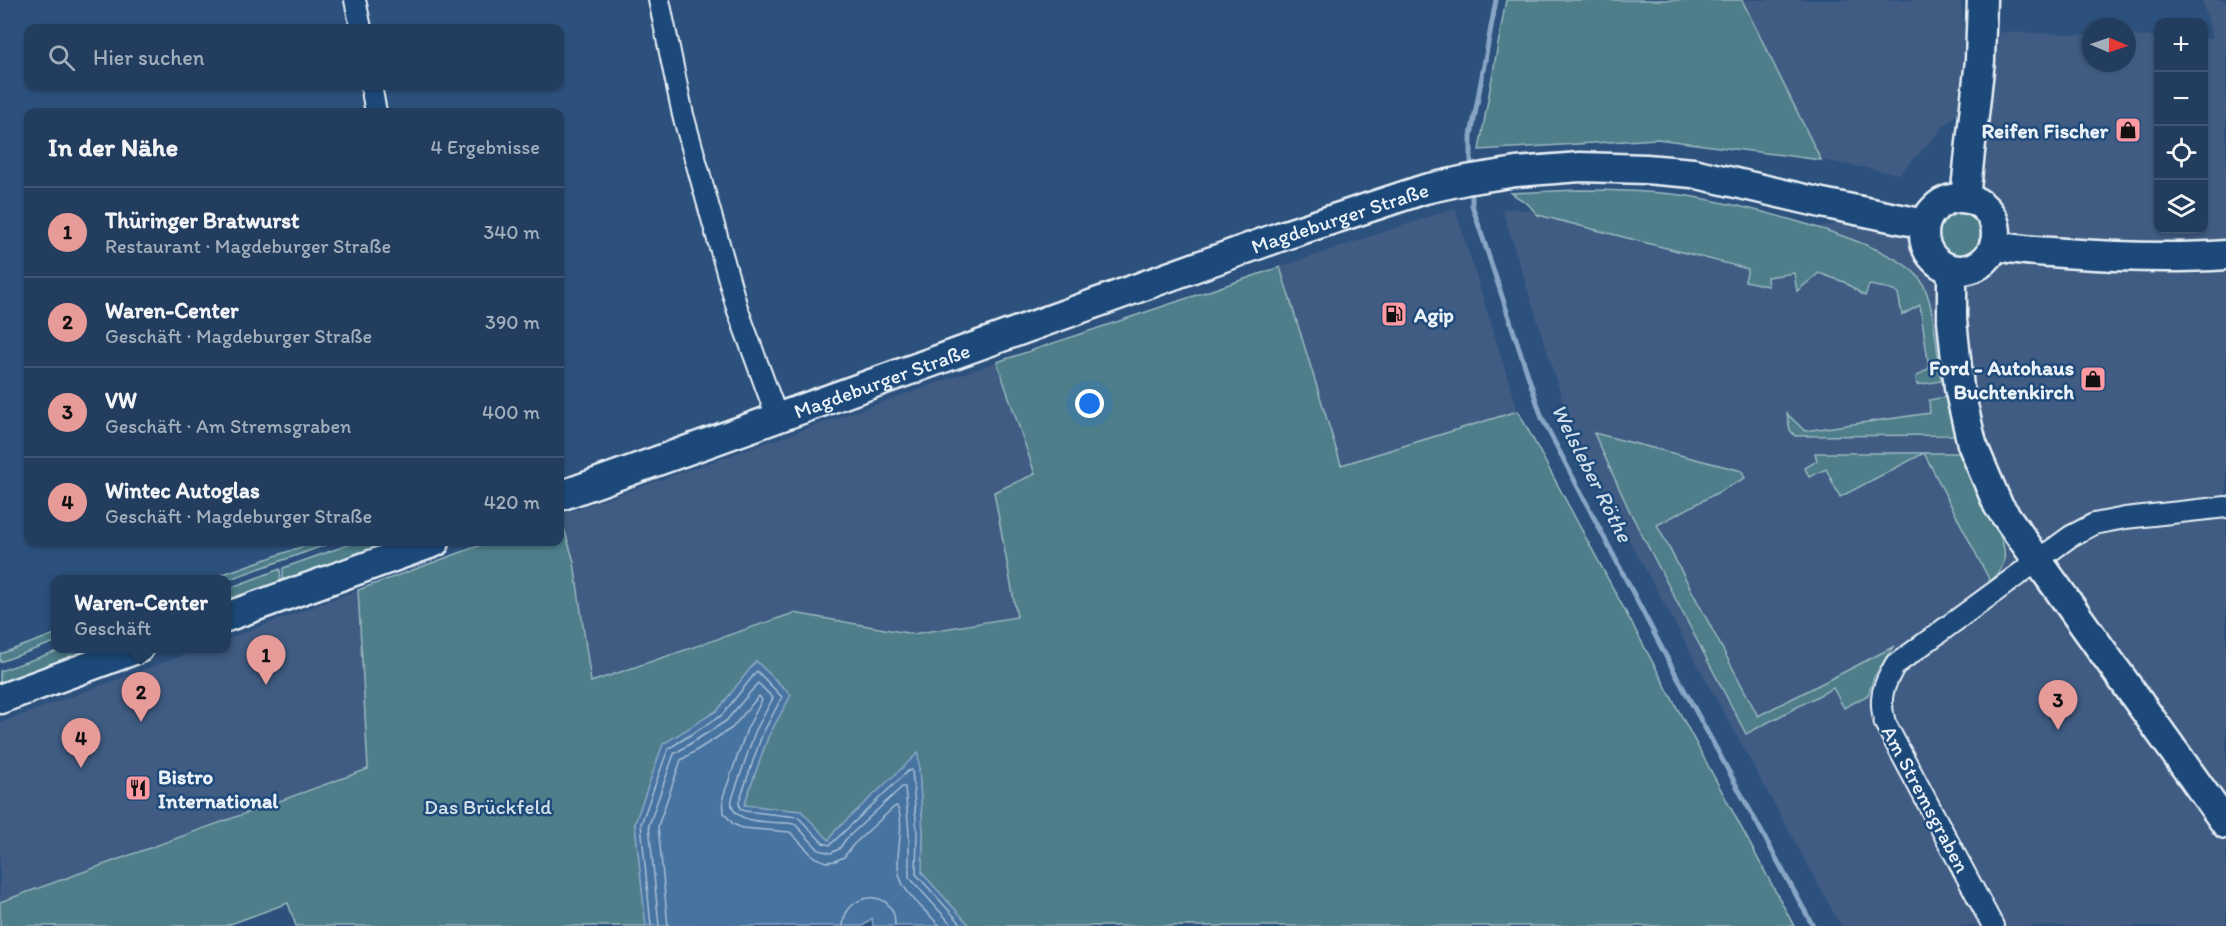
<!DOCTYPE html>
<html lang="de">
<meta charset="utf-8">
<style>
body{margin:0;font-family:Itim,sans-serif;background:#2a4464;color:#f1f3f6}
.controls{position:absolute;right:18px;top:18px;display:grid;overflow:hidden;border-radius:12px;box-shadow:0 2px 4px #0004}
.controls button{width:54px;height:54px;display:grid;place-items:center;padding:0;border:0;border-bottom:2px solid #3f5673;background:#223d5e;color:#f1f3f6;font:30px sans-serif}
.compass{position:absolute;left:2082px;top:18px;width:54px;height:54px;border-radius:50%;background:#223d5e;box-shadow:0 2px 4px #0004;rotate:92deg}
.you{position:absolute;left:1090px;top:404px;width:21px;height:21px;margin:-15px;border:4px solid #fff;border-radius:50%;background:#1a73e8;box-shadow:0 0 0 9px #1a73e833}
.badge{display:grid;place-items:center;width:39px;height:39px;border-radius:50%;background:#e69b98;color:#111;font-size:20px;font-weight:700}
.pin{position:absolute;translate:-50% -50px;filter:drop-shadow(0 2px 3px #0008)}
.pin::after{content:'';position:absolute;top:32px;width:21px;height:18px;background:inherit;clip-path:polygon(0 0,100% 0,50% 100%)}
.popup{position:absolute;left:51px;top:575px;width:180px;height:78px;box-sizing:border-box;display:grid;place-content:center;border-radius:12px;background:#223d5e;filter:drop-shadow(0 2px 4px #0005);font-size:20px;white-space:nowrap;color:#a2aebc}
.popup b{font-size:22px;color:#f1f3f6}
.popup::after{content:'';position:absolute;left:50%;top:100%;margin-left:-12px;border:12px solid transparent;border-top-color:#223d5e}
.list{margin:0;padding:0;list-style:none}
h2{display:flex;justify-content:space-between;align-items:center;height:78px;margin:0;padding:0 24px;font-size:26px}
h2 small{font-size:20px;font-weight:400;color:#a2aebc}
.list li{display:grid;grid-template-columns:39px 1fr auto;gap:18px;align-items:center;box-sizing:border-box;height:90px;padding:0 24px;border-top:2px solid #3f5673}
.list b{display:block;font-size:22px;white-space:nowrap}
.list p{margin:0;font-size:20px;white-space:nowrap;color:#a2aebc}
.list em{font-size:20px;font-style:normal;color:#a2aebc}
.icon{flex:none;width:33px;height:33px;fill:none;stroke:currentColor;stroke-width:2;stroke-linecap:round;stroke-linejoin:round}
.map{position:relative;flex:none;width:2226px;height:926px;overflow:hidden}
.search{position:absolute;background:#223d5e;box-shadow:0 2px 4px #0004;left:24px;top:24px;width:540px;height:66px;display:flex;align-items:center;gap:15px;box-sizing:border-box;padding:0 21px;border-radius:12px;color:#a2aebc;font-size:22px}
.panel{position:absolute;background:#223d5e;box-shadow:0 2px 4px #0004;left:24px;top:108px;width:540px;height:438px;border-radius:12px}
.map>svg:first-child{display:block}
</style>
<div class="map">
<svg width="2226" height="926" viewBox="0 0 2226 926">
<rect width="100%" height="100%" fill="#2d517d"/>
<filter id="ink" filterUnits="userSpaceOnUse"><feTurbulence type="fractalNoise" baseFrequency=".0167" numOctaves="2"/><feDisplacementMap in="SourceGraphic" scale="12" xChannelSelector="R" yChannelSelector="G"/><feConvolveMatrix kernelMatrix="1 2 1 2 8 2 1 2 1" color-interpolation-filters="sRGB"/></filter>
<g filter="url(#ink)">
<g fill="#405c83">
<path d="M1742 0H1961L1964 31 1959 111 1899 174 1821 160Z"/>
<path d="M2202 0H2226V926H1841L1576 443 1502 208 1798 232 1927 204 1982 163 2000 32 2091 35V63H2127V36L2158 37V230H2204V38H2213Z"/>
<path d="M1455 208 1518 411 1341 466 1280 267Z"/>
<path d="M997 362 1035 474 994 492 1017 617 913 634 794 613 590 682 574 562 560 515Z"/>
<path d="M358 590 368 769 0 902V723L200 649 226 648 227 639Z"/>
</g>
<g fill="#4d7e89" stroke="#9ab8c0" stroke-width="1.5">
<path d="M1506 0H1742L1821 160 1657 139 1479 150Z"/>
<path d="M1577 190C1612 190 1646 191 1681 195 1732 202 1892 240 1920 279 1935 300 1937 354 1941 381L1917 385 1916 377 1929 368 1920 305 1902 315 1898 293 1886 288 1869 285 1865 296 1844 282 1819 273 1797 291 1794 273 1767 277 1768 286 1745 281 1748 269 1538 215 1528 204 1511 193Z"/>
<circle cx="1959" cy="234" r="23"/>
<path d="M1280 267 1341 465 1518 411 1794 926H970L922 873 923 833 918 754 835 831 829 841 801 811 744 805 768 737 791 695 756 661 718 710 663 745 635 823 646 926H296L288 903 225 926H0V902L368 769 358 590 489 542H560V515L574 562 591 682 794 613 913 634 1017 617 994 492 1035 474 997 362Z"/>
<path d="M1945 397 1955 433 1953 435 1795 436 1790 430 1787 414 1805 431 1930 413 1929 400Z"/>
<path d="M1594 433 1742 471 1745 478 1657 525 1758 716 1893 647 1874 677 1868 695 1844 708 1833 688 1746 734 1630 512Z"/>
<path d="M1815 453H1961C1966 466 1971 480 1977 493 1989 519 2024 556 1990 581L1924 453 1840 497 1826 469 1809 477 1805 468 1817 461Z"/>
<path d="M315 542H334L227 580 209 579Z"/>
<path d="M356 542H403L283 583V568Z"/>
<path d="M280 569 281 584 227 607V589Z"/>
<path d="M55 634V642L0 662V654Z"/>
<path d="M63 649H114L0 689V671Z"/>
</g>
<path fill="#4673a1" stroke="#87a5c4" stroke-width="1.5" d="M756 661 791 695 768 737 744 805 801 811 829 840 835 831 918 753 923 833 922 873 970 926H873L872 918 863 926H646L635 823 663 744 718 710Z"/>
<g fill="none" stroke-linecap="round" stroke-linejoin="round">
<g stroke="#a7bfd5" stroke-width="1.5">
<path d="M651 926 641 824 668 749 722 715 757 671 782 697 762 735 739 802 740 809 745 811 798 817 823 843 830 845 908 771 912 770 917 833 916 874 963 926"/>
<path d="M659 926 649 825 674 754 726 721 758 683 773 698 755 732 732 799C727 826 776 821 795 824L819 850 831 853 839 849 846 839 902 787H905L909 833V877L953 926"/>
<path d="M668 926 658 826 681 760 732 728 759 696 762 700 747 729 723 797 724 813 733 824 742 828 790 832 814 857 826 862 835 861 844 857 853 845 894 807 897 806C907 828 892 858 901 880 906 895 929 914 940 926"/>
<path d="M843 926C844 891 897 886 895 926"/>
</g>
<g stroke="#87a5c4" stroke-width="5">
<path d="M1471 170V136L1496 0"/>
<path d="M1472 188V205L1542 418 1668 660 1813 926"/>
</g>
<defs>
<g id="street">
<path d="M355 0 361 28"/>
<path d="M659 0 683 115 737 308 777 417"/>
<path d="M371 86 376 112"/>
<path d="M1993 926 1885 723C1878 698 1883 686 1895 665L2071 536 2094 524 2125 518 2226 507"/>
</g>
<g id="secondary">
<circle cx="1960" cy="234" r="36"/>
<path d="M1965 198 1980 60 1982 0"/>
<path d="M1994 245C2017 251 2041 251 2064 253 2118 257 2171 259 2226 255"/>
<path d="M1952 270V320L1959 388 1972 444 1998 505 2226 824"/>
<path id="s1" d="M560 496 1282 236 1425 189 1466 180 1516 172 1580 167 1646 169 1693 173 1822 203 1925 224"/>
<path d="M226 617 435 542"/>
<path d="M0 699 139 648"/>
</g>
</defs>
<use href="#street" stroke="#e8f1f8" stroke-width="24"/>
<use href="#secondary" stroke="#e8f1f8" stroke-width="33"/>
<use href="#street" stroke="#1f4a7a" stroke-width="20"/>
<use href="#secondary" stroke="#1f4a7a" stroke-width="28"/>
</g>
</g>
<defs>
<symbol id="shop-square" viewBox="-11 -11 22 22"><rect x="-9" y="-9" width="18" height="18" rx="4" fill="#ff9aa2" stroke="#1f4a7a"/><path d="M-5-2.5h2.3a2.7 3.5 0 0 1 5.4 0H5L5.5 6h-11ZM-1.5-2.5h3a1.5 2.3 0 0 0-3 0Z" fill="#111"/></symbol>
<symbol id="fuel-square" viewBox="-11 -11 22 22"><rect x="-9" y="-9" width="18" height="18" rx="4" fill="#ff9aa2" stroke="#1f4a7a"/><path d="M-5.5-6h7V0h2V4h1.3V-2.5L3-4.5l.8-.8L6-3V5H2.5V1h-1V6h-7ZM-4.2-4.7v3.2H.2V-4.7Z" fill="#111"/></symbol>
<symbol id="restaurant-square" viewBox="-11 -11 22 22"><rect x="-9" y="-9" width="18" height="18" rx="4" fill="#ff9aa2" stroke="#1f4a7a"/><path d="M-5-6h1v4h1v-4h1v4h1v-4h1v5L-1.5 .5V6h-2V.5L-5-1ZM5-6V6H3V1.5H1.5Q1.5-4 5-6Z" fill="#111"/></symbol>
</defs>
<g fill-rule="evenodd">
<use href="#shop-square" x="2113" y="115" width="30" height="30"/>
<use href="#fuel-square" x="1379" y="299" width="30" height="30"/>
<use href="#shop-square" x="2078" y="364" width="30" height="30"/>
<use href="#restaurant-square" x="123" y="773" width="30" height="30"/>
</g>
<g text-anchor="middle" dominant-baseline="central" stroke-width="5" stroke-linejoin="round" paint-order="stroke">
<g font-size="21" font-weight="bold" fill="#e8f1f8" stroke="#1f4a7a" text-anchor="end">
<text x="2108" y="130">Reifen Fischer</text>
<text x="1414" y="314" text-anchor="start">Agip</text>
<text x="2074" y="367">Ford - Autohaus<tspan x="2074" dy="24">Buchtenkirch</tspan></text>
<text x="158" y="776" text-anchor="start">Bistro<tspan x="158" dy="24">International</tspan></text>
</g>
<g font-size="21" fill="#e8f1f8" stroke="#1f4a7a">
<text stroke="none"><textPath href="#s1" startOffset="828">Magdeburger Straße</textPath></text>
<text stroke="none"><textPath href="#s1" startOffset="342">Magdeburger Straße</textPath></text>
<text transform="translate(1926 799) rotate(62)">Am Stremsgraben</text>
</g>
<g font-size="21" fill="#d1e0e7" stroke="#1f4a7a">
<text x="488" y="806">Das Brückfeld</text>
</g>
<g font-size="22" font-style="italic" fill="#d0deeb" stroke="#1f4a7a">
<text transform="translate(1592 473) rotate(63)">Welsleber Röthe</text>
</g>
</g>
</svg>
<div class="controls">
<button>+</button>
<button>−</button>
<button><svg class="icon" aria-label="locate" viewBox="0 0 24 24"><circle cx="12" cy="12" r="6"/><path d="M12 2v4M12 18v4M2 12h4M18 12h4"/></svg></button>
<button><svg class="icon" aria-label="layers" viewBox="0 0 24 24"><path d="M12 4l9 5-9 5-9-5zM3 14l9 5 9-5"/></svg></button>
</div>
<svg class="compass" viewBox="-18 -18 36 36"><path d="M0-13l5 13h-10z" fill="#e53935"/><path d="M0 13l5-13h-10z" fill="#a2aebc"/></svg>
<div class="you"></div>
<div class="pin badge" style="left:266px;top:685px">1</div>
<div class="pin badge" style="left:141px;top:722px">2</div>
<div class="popup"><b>Waren-Center</b>Geschäft</div>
<div class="pin badge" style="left:2058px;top:730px">3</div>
<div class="pin badge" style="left:81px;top:768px">4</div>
<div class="search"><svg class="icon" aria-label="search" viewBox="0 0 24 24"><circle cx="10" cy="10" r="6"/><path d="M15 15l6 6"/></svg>Hier suchen</div>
<section class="panel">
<h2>In der Nähe<small>4 Ergebnisse</small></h2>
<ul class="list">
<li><span class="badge">1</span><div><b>Thüringer Bratwurst</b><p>Restaurant · Magdeburger Straße</p></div><em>340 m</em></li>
<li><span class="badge">2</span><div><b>Waren-Center</b><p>Geschäft · Magdeburger Straße</p></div><em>390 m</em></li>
<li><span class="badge">3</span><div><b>VW</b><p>Geschäft · Am Stremsgraben</p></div><em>400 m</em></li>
<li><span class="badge">4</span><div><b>Wintec Autoglas</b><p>Geschäft · Magdeburger Straße</p></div><em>420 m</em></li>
</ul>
</section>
</div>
